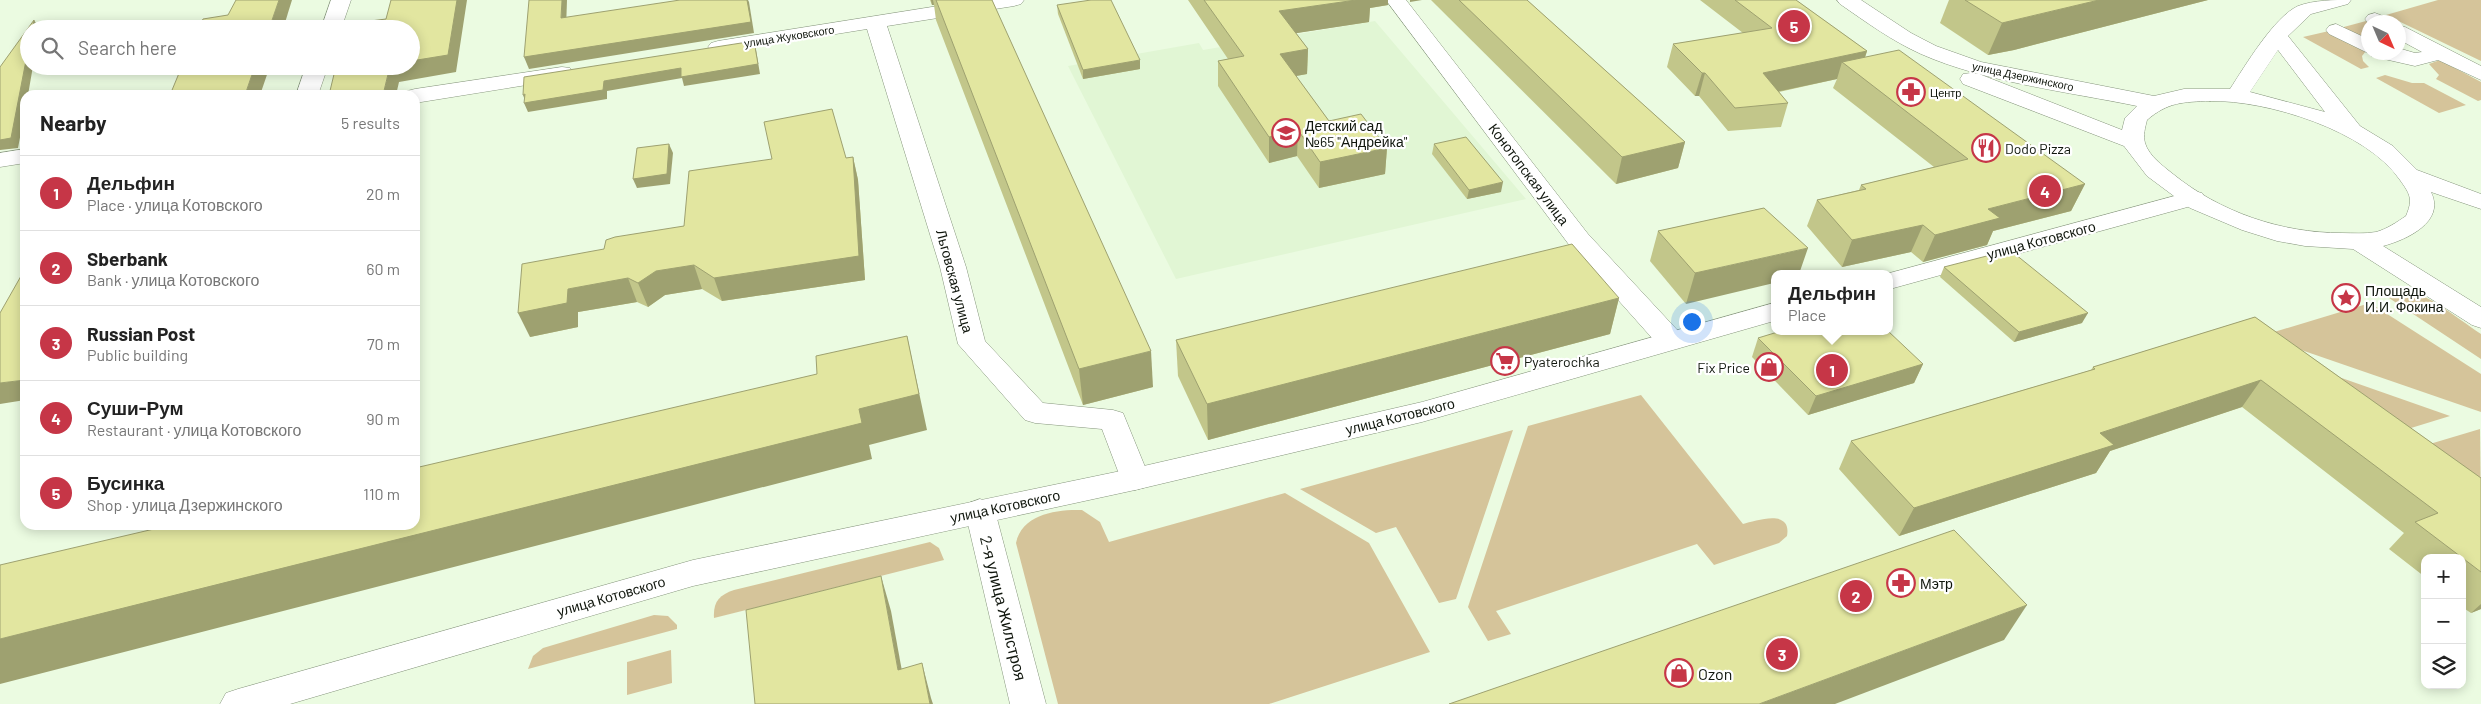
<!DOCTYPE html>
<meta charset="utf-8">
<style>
body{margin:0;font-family:Barlow,sans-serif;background:#f2f2f2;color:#222}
.controls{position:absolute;right:15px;bottom:15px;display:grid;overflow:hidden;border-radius:10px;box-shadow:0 2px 12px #0003}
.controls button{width:45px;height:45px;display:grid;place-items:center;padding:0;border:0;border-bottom:1px solid #e0e0e0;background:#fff;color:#222;font:25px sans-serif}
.compass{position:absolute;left:2361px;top:15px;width:45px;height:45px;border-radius:50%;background:#fff;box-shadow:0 2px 12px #0003;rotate:136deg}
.you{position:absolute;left:1691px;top:321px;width:18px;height:18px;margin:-12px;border:4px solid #fff;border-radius:50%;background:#1a73e8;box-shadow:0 0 0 8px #1a73e833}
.badge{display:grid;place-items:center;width:32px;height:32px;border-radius:50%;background:#c63647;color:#fff;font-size:16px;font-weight:700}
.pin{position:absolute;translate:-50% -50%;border:2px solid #fff;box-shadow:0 1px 5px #0006}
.popup{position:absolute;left:1771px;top:270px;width:122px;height:65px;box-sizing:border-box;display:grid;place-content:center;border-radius:10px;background:#fff;filter:drop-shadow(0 1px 4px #0005);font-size:16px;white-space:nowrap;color:#767676}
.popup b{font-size:19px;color:#222}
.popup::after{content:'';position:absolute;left:50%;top:100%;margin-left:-10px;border:10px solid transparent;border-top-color:#fff}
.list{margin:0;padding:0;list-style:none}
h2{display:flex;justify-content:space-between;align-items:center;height:65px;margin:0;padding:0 20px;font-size:21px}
h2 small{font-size:16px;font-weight:400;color:#767676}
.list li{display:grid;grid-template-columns:32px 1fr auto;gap:15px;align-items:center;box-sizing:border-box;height:75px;padding:0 20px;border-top:1px solid #e0e0e0}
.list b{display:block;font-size:19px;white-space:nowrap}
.list p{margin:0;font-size:16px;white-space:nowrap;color:#767676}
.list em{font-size:16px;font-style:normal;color:#767676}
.icon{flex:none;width:28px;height:28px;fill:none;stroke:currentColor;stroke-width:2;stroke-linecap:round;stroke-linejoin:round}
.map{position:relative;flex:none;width:2481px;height:704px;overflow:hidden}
.search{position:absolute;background:#fff;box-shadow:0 2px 12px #0003;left:20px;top:20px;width:400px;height:55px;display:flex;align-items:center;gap:12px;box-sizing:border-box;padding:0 18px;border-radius:28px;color:#767676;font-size:19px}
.panel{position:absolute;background:#fff;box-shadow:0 2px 12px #0003;left:20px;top:90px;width:400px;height:440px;border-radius:15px}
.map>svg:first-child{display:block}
</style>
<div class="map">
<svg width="2481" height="704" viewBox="0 0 2481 704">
<rect width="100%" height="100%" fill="#ebfbe1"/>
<path fill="#e1f6d4" d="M1375 21 1526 199 1176 279 1068 66 1199 43 1203 50Z"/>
<g fill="#d5c49a">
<path d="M2438 0H2481V61L2386 15Z"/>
<path d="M2366 21 2368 23V43L2340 28Z"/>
<path d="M2329 31 2366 51 2362 56 2363 61 2369 67 2361 69 2303 37Z"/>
<path d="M2440 60 2481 82V100L2478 101 2436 79 2439 75 2429 64Z"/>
<path d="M2385 75 2412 83H2424L2466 105 2439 113 2376 78Z"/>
<path d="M2394 287C2425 290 2455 317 2481 334V359L2386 296 2387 289Z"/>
<path d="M2370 303 2481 374V412L2261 336Z"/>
<path d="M2270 353 2450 416 2385 436Z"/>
<path d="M1641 395 1743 524C1756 521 1792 508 1787 536L1779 543 1714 565 1697 544 1496 611 1511 634 1488 641 1468 607 1528 426Z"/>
<path d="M2480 429 2481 509 2403 452Z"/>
<path d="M1513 430 1456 599 1439 603 1396 527 1376 533 1300 489Z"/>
<path d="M1285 493 1369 543 1430 652 1269 704H1058L1016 543C1022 514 1057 509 1082 510L1100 522 1109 542Z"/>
<path d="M930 542 939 548 944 560 714 618C713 602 719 595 734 590Z"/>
<path d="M654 615 668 616 677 625V629L528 669 533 656 543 648Z"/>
<path d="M671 650 672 683 627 695V662Z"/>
</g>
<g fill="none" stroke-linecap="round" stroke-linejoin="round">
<defs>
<g id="street">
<path d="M331 0H351L341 29H321Z"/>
<path d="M976 0H1024L1021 4 1014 6 887 26 966 267 985 341 1043 403 1113 410 1123 413 1150 479 1146 487 1135 490 1124 487 1102 429 1035 423 1025 420 958 344 940 267 867 29 718 53 711 51 708 47 711 43 718 41Z"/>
<path d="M1386 0H1406L1588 234 1680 333 1684 340 1680 347 1670 349 1660 347 1570 246Z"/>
<path d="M1837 0H1861L1911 33 1936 46 1981 62 2154 96 2184 89H2230C2245 66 2274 17 2298 6 2314 0 2334 0 2351 0L2348 4 2311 14 2288 36 2360 126 2393 146 2417 170 2481 194V209L2431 192C2446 222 2406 240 2383 246L2481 307V328L2472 325 2353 249 2305 246 2277 241 2242 230 2190 208 2147 176 2124 146 1963 84 1960 79 1963 74 1971 73 1979 74 2122 130 2125 118 2137 106C2069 92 1984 82 1921 54 1892 41 1866 22 1840 4ZM2278 50 2325 112 2250 92ZM2210 101C2268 100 2367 131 2400 180 2404 186 2410 193 2410 201 2410 206 2408 211 2406 216 2397 222 2387 229 2376 232 2365 234 2353 233 2342 233 2281 233 2220 212 2173 174 2163 166 2149 156 2145 143 2143 135 2145 128 2147 120 2168 102 2183 102 2210 101Z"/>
<path d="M2375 13 2388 18 2391 22 2368 23 2365 19 2368 15Z"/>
<path d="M2336 24 2368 39V52H2398V48L2415 53 2422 52 2398 39V25L2405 27 2481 66V80L2438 60 2415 66 2371 56 2368 53 2329 34 2326 30 2329 26Z"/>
<path d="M306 66H328L318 95H296Z"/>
<path d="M562 67 570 68 573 73 570 78 415 103V95H405L407 91 415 89Z"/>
<path d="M25 149V163L0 167V153Z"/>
<path d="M980 499 991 503 995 511 1046 704H1010L965 511 969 503Z"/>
</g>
<g id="secondary">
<path d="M2193 191 2202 193 2205 198 2202 203 1890 289V274H1886Z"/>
<path d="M1774 303V321L1422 422 1135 490 693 586 290 704H220L226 693 238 689 693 560 1135 468 1422 402Z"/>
</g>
</defs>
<use href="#street" stroke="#86957d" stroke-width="1"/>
<use href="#secondary" stroke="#86957d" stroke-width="1"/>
<use href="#street" fill="#fff" fill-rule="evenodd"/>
<use href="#secondary" fill="#fff" fill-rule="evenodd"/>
</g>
<g fill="#c2c68a">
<path d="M930 0H992L1153 387 1083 405 936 20 934 5H932Z"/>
<path d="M1188 0H1388V5L1370 8 1369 22 1296 33 1308 49 1307 74 1296 76 1329 121 1387 148 1385 174 1319 188 1297 156 1269 163 1218 86V61L1228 59Z"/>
<path d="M1431 0H1527L1685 142 1678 168 1616 184Z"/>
<path d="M1700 0H1796L1867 51 1865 58 2085 184 2071 211 1993 231 1987 245 1923 262 1911 252 1842 267 1807 226 1817 200 1859 190 1861 185 1934 167 1833 88 1837 79 1779 92 1788 103 1781 127 1728 131 1699 96H1695L1667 67 1673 44 1743 33Z"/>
<path d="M1949 0H2208L2014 50 1988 55 1940 23Z"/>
<path d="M1057 5 1140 69 1083 79 1058 14Z"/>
<path d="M1434 144 1501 192 1467 199 1432 154Z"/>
<path d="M853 157 858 180 865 280 722 301 702 289 665 295 648 307 637 302 578 312V327L530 337 604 249 684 226 846 158Z"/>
<path d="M1764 208 1686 304 1650 261 1658 231Z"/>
<path d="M1944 267 2082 323 2014 342 1940 277Z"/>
<path d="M1619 298 1610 334 1208 440 1178 376 1176 340Z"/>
<path d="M2255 317 2481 478V609L2471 613 2462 607V558H2425V577L2389 549 2404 533 2242 407 2110 451 2096 473 1899 536 1839 469 1851 441 2091 370 2093 367Z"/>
<path d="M1758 338 1923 364 1914 383 1808 415 1752 357Z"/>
</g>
<g fill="#9ea170">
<path d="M279 0H292L283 29H269Z"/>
<path d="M457 0H467L456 72 399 82 396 95H383L390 66H411V61Z"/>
<path d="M562 0H567L566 29 561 18Z"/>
<path d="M747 0H748L749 2 754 33 529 69 524 57Z"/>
<path d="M931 0H933L934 5H932Z"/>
<path d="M1356 0H1388V5L1370 8 1369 22 1278 36 1279 11Z"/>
<path d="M1410 0H1422L1410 2Z"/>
<path d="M2099 0H2208L2014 50 1988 55 2002 23Z"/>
<path d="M34 20 40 29H32Z"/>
<path d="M754 41 756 50 760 74 684 86 682 78 607 91V99L528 112 524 103H526L523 95 604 81Z"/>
<path d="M29 45V66H33L28 95H25V111L18 148 0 150V140Z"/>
<path d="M1308 49 1307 74 1279 79 1280 54Z"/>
<path d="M1867 51 1859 74 1842 62 1837 79 1756 96 1763 73Z"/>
<path d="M1140 60V69L1083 79V70Z"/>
<path d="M255 66H270L260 95H245Z"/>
<path d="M1702 73H1705L1699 96H1695Z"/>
<path d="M1298 130 1297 156 1269 163V137Z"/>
<path d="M1685 142 1678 168 1616 184 1622 157Z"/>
<path d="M669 144 673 153 670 184 637 188 633 179Z"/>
<path d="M1387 148 1385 174 1319 188 1320 162Z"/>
<path d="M853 157 858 180 865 280 722 301 714 278Z"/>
<path d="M1503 182 1501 192 1467 199 1469 190Z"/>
<path d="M2085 184 2071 211 1993 231 1987 245 1923 262 1935 235 1988 209Z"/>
<path d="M1923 225 1911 252 1842 267 1852 240Z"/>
<path d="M1808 248 1799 274H1774V283L1686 304 1695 273Z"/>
<path d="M694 265 702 289 665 295 648 307 638 283 656 271Z"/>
<path d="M628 278 637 302 578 312V327L530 337 518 313 568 289Z"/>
<path d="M1619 298 1610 334 1208 440 1207 404Z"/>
<path d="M2088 313 2082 323 2014 342 2019 332Z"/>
<path d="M907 336 927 430 869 445 872 459 0 684V639L859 409Z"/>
<path d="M1151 351 1153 387 1083 405 1079 369Z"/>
<path d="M1923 364 1914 383 1808 415 1816 396Z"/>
<path d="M25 380V400L0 404V383Z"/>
<path d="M2261 380 2242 407 2110 451 2096 473 1899 536 1914 508 2100 433Z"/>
<path d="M881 576 891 611 908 704 898 670Z"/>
<path d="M2481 604V609L2471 613Z"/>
<path d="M2027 605 2004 640 1835 704H1759Z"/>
<path d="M922 663 931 698 933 704H930Z"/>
</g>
<g fill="#e2e6a0" stroke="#9ea170">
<path d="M236 0H279L269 29H198L203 19 228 15Z"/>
<path d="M391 0H457L448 55 411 61V29H346L347 24 386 19Z"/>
<path d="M529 0H562L561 18 680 0H747L751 22 524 57Z"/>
<path d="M936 0H992L1151 351 1079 369Z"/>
<path d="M1091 0H1111L1140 60 1083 70 1057 5Z"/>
<path d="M1204 0H1356L1279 11 1308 49 1280 54 1329 121 1361 114 1387 148 1320 162 1298 130 1269 137 1218 61 1244 56Z"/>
<path d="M1459 0H1527L1685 142 1622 157Z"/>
<path d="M1735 0H1796L1867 51 1763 73 1788 103 1735 108 1705 73H1702L1673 44 1772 28Z"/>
<path d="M1965 0H2099L2002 23Z"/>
<path d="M34 20 32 29H29V45L11 138 0 140V67Z"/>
<path d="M754 41 758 64 681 77V68L604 81 603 90 524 103 525 94 523 95 524 77Z"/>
<path d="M1899 50 2085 184 1988 209 2000 218 1935 235 1923 225 1852 240 1817 200 1866 189 1861 185 1968 159 1842 62Z"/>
<path d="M182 66H255L245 95H170Z"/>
<path d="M336 66H390L383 95H329Z"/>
<path d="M832 109 846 158 853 157 859 256 714 278 694 265 656 271 638 283 628 278 568 289 567 303 518 313 522 264 604 249 606 240 615 237 684 226 689 171 772 159 764 122Z"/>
<path d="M1466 137 1503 182 1469 190 1434 144Z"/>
<path d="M669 144 667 174 633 179 637 148Z"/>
<path d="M1764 208 1808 248 1695 273 1658 231Z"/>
<path d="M1572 244 1619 298 1207 404 1176 340Z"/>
<path d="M2010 250 2088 313 2019 332 1944 267Z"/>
<path d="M25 269V380L0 383V313Z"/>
<path d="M2255 317 2481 478V572L2415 522 2438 513 2261 380 2100 433 2114 445 1914 508 1851 441 2095 369 2093 367Z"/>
<path d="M1781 331H1888L1923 364 1816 396 1758 338Z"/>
<path d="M907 336 919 394 859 409 862 423 0 639V565L171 525H415V468L817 374 816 356Z"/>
<path d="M1954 530 2027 605 1759 704H1449Z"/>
<path d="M881 576 898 670 922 663 930 704H755L746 610Z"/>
</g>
<defs>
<symbol id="pharmacy-ring" viewBox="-11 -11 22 22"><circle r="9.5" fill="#fff" stroke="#c63647" stroke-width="1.5"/><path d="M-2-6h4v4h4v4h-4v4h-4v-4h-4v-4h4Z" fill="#c63647"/></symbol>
<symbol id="school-ring" viewBox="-11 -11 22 22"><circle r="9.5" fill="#fff" stroke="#c63647" stroke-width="1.5"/><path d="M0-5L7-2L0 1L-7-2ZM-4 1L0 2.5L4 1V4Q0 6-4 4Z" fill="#c63647"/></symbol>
<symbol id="restaurant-ring" viewBox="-11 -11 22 22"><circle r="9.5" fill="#fff" stroke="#c63647" stroke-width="1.5"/><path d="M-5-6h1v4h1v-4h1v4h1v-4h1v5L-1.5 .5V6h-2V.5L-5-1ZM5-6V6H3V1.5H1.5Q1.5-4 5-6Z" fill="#c63647"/></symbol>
<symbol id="sight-ring" viewBox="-11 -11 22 22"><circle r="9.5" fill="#fff" stroke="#c63647" stroke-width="1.5"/><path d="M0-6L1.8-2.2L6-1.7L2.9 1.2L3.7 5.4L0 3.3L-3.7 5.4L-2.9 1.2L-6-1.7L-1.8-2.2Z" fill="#c63647"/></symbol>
<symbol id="supermarket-ring" viewBox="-11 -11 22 22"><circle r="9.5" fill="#fff" stroke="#c63647" stroke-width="1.5"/><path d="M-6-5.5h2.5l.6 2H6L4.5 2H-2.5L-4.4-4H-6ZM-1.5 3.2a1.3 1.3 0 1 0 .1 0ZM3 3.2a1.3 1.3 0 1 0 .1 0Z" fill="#c63647"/></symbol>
<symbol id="shop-ring" viewBox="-11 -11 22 22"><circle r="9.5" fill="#fff" stroke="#c63647" stroke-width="1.5"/><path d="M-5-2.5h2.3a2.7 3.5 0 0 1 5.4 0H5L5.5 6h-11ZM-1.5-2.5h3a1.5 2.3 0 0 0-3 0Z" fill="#c63647"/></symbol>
</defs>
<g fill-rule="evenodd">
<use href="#pharmacy-ring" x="1895" y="76" width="32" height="32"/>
<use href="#school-ring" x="1270" y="117" width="32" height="32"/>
<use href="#restaurant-ring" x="1970" y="132" width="32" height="32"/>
<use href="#sight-ring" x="2330" y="282" width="32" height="32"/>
<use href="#supermarket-ring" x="1489" y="345" width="32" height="32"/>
<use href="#shop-ring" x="1753" y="351" width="32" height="32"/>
<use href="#pharmacy-ring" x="1885" y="567" width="32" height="32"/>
<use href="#shop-ring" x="1663" y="657" width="32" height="32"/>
</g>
<g text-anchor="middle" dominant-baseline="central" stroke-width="4.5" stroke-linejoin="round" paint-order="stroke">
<g font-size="11" fill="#10160d" stroke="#fff">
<text transform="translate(789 36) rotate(-9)">улица Жуковского</text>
<text transform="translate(2023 76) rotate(12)">улица Дзержинского</text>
</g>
<g font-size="11" fill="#10160d" stroke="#fff" text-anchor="start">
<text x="1930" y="92">Центр</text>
</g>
<g font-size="14" fill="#10160d" stroke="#fff" text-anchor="start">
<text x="1305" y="125">Детский сад<tspan x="1305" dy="16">№65 "Андрейка"</tspan></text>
<text x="2005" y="148">Dodo Pizza</text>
<text x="2365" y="290">Площадь<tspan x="2365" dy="16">И.И. Фокина</tspan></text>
<text x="1524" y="361">Pyaterochka</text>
<text x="1750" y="367" text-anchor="end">Fix Price</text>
<text x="1920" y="583">Мэтр</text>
</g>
<g font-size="14" fill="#10160d" stroke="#fff">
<text transform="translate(1529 174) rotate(53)">Конотопская улица</text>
<text transform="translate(2041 240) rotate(-15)">улица Котовского</text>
<text transform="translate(955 281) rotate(75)">Льговская улица</text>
<text transform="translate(1400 416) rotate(-14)">улица Котовского</text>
<text transform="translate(1005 506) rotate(-12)">улица Котовского</text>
<text transform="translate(611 596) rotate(-16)">улица Котовского</text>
</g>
<g font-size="16" fill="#10160d" stroke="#fff">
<text transform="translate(1004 608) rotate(76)">2-я улица Жилстроя</text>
</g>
<g font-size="16" fill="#10160d" stroke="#fff" text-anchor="start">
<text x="1698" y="673">Ozon</text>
</g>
</g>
</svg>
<div class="controls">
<button>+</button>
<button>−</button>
<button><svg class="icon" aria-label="layers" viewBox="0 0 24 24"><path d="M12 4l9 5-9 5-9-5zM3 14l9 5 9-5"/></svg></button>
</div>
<svg class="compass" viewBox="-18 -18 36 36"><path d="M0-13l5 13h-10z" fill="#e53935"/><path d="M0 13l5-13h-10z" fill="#767676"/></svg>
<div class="you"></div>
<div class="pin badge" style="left:1832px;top:370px">1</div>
<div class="popup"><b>Дельфин</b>Place</div>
<div class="pin badge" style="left:1856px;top:596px">2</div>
<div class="pin badge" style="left:1782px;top:654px">3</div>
<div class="pin badge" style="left:2045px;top:191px">4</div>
<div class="pin badge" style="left:1794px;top:26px">5</div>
<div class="search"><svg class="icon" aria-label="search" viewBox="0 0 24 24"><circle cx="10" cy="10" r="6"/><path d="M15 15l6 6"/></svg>Search here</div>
<section class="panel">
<h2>Nearby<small>5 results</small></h2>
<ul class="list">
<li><span class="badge">1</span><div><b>Дельфин</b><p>Place · улица Котовского</p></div><em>20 m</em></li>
<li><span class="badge">2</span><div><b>Sberbank</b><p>Bank · улица Котовского</p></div><em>60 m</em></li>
<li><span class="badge">3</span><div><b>Russian Post</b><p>Public building</p></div><em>70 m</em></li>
<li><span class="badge">4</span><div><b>Суши-Рум</b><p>Restaurant · улица Котовского</p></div><em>90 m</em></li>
<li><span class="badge">5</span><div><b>Бусинка</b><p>Shop · улица Дзержинского</p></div><em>110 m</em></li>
</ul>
</section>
</div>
